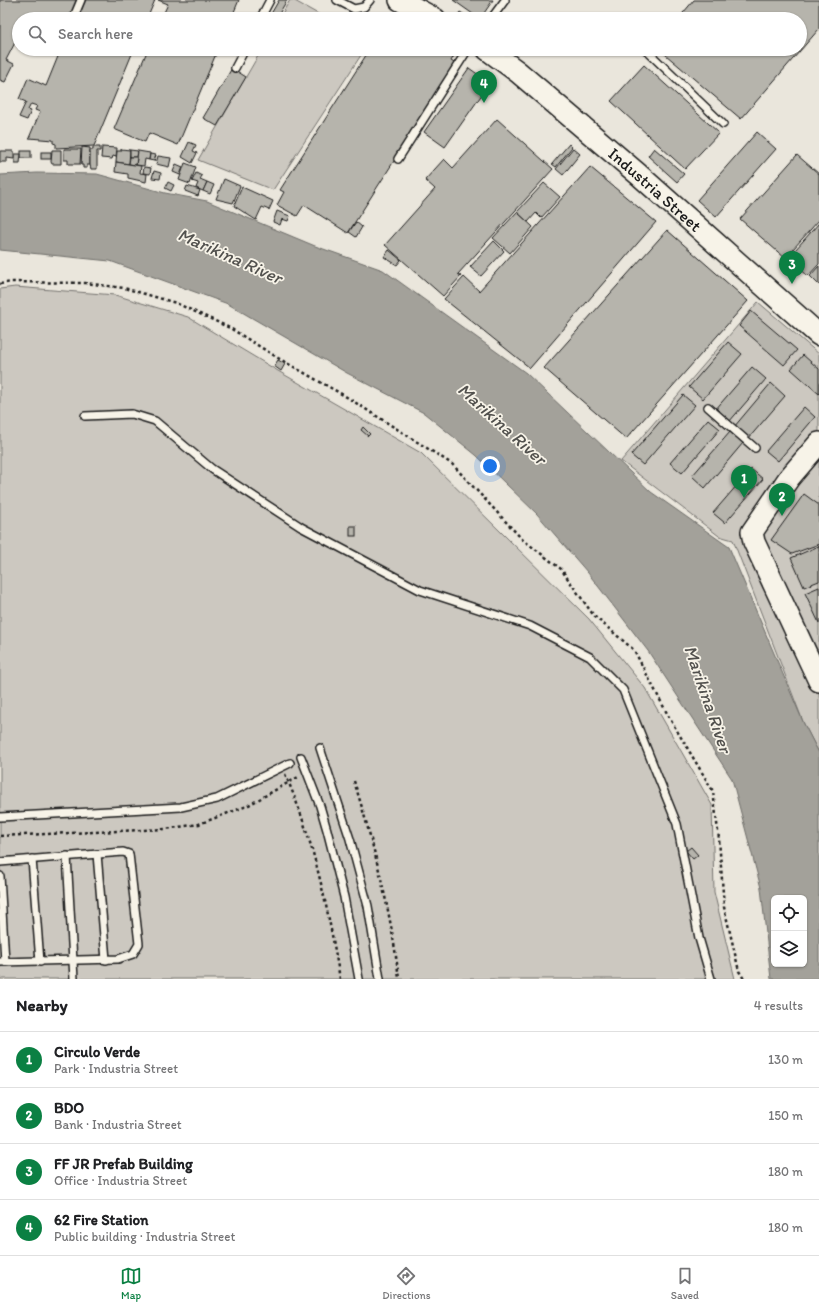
<!DOCTYPE html>
<meta charset="utf-8">
<style>
body{margin:0;font-family:Itim,sans-serif;background:#f6f6f6;color:#202124}
.controls{position:absolute;right:12px;bottom:12px;display:grid;overflow:hidden;border-radius:6px;box-shadow:0 1px 3px #0004}
.controls button{width:36px;height:36px;display:grid;place-items:center;padding:0;border:0;border-bottom:1px solid #e0e0e0;background:#fff;color:#202124;font:20px sans-serif}
.you{position:absolute;left:490px;top:466px;width:14px;height:14px;margin:-10px;border:3px solid #fff;border-radius:50%;background:#1a73e8;box-shadow:0 0 0 6px #1a73e833}
.badge{display:grid;place-items:center;width:26px;height:26px;border-radius:50%;background:#0b8043;color:#fff;font-size:13px;font-weight:700}
.pin{position:absolute;translate:-50% -33px;filter:drop-shadow(0 1px 2px #0008)}
.pin::after{content:'';position:absolute;top:21px;width:14px;height:12px;background:inherit;clip-path:polygon(0 0,100% 0,50% 100%)}
.list{margin:0;padding:0;list-style:none}
h2{display:flex;justify-content:space-between;align-items:center;height:52px;margin:0;padding:0 16px;font-size:17px}
h2 small{font-size:13px;font-weight:400;color:#757577}
.list li{display:grid;grid-template-columns:26px 1fr auto;gap:12px;align-items:center;box-sizing:border-box;height:56px;padding:0 16px;border-top:1px solid #e0e0e0}
.list b{display:block;font-size:15px;white-space:nowrap}
.list p{margin:0;font-size:13px;white-space:nowrap;color:#757577}
.list em{font-size:13px;font-style:normal;color:#757577}
.icon{flex:none;width:22px;height:22px;fill:none;stroke:currentColor;stroke-width:2;stroke-linecap:round;stroke-linejoin:round}
.map{position:relative;flex:none;width:819px;height:979px;overflow:hidden}
.search{position:absolute;background:#fff;box-shadow:0 1px 3px #0004;left:12px;right:12px;top:12px;height:44px;display:flex;align-items:center;gap:10px;box-sizing:border-box;padding:0 14px;border-radius:22px;color:#757577;font-size:15px}
.sheet{height:276px;background:#fff}
nav{display:flex;justify-content:space-around;align-items:center;box-sizing:border-box;height:56px;border-top:1px solid #e0e0e0;background:#fff;font-size:11px;color:#757577}
nav a{display:grid;justify-items:center;gap:2px}
nav .on{color:#0b8043}
.map>svg:first-child{display:block}
</style>
<div class="map">
<svg width="819" height="979" viewBox="0 0 819 979">
<rect width="100%" height="100%" fill="#eae6dc"/>
<filter id="ink" filterUnits="userSpaceOnUse"><feTurbulence type="fractalNoise" baseFrequency=".025" numOctaves="2"/><feDisplacementMap in="SourceGraphic" scale="8" xChannelSelector="R" yChannelSelector="G"/><feConvolveMatrix kernelMatrix="1 2 1 2 8 2 1 2 1" color-interpolation-filters="sRGB"/></filter>
<g filter="url(#ink)">
<g fill="#ccc8c0" stroke="#74726e">
<path d="M290 0H293L327 19H279Z"/>
<path d="M262 49H365L273 190 198 160Z"/>
<path d="M15 287 115 295 188 317 278 371 421 453 589 619 645 688 712 805 714 892 735 979H0V289Z"/>
<path d="M758 302 819 354V753L804 724 733 540 719 536 621 461Z"/>
</g>
<path fill="#a3a19a" stroke="#6d6c68" fill-rule="evenodd" d="M37 173 97 174 165 193 207 201 315 246 383 270 526 373 651 492 729 547 804 724 819 753V979H771L761 888 732 779 648 651 588 573 537 514 476 455 424 413 347 373 228 304 110 261 0 250V175ZM774 898H804V964H774Z"/>
<g fill="#b6b4ac" stroke="#1c1c1c">
<path d="M0 0H78L71 19H19V35L6 60 14 64 5 82 0 80Z"/>
<path d="M83 0H155L147 19H75Z"/>
<path d="M158 0H239L231 19H161L168 4Z"/>
<path d="M279 0H287L276 19H268Z"/>
<path d="M453 0H493L480 19Z"/>
<path d="M694 0H819V29L741 119 659 49H800V19H678Z"/>
<path d="M460 12 471 19 456 17Z"/>
<path d="M47 49H61L58 55Z"/>
<path d="M61 49H134L94 146 56 148V144L53 143V140L29 138 40 112 35 110 37 106 31 104 28 110 31 111 27 120 19 117 26 102 19 99 28 78 46 86Z"/>
<path d="M148 49H218L178 145 149 133 145 142 114 129Z"/>
<path d="M370 49H447L455 54 451 61 456 64 348 233 304 205 297 216 277 205 284 192 280 190Z"/>
<path d="M644 65 719 133 685 169 611 101Z"/>
<path d="M232 68 246 77 217 126 203 118Z"/>
<path d="M469 68 490 83 445 147 424 132Z"/>
<path d="M497 119 553 169 458 274 461 276 443 296 385 245 435 189 425 180 444 159 453 168Z"/>
<path d="M757 132 776 149 716 217 697 200Z"/>
<path d="M189 142 196 145 193 151 197 153 192 163 182 157Z"/>
<path d="M569 144 572 147 556 167 552 164Z"/>
<path d="M82 147 90 148V165H87V168H83V165H81Z"/>
<path d="M93 147H100V151H97V169H91L90 165V150H93Z"/>
<path d="M102 147 117 148 116 157 113 156 112 159 101 158Z"/>
<path d="M573 148 580 154 563 175 556 169Z"/>
<path d="M654 148 684 174 677 182 648 156Z"/>
<path d="M64 149H81L80 164H68V160H64Z"/>
<path d="M121 149 130 150 129 164 116 162 117 151H121Z"/>
<path d="M52 150H61V164H52L51 162Z"/>
<path d="M130 150 138 151 137 157H130Z"/>
<path d="M0 151H14V159L7 158V162H0Z"/>
<rect x="21" y="151" width="10" height="7"/>
<path d="M138 151 150 153 149 160 145 159 144 166 136 165Z"/>
<rect x="41" y="152" width="10" height="7"/>
<path d="M15 154H21L20 163H15Z"/>
<path d="M150 154 156 155 154 161 149 160Z"/>
<path d="M797 155 819 174V220L785 258 740 219Z"/>
<path d="M158 156 171 158 169 167 156 164Z"/>
<path d="M130 157H137L136 165 129 164Z"/>
<path d="M116 162 141 166 140 173 147 174 146 182 128 178V174L115 172Z"/>
<path d="M185 163 196 167 190 184 179 180Z"/>
<path d="M176 164 183 167 180 175 173 172Z"/>
<path d="M144 167 151 168 150 174 143 173Z"/>
<path d="M590 167 656 222 530 368 444 299 464 277 479 291Z"/>
<path d="M154 171 161 173 160 179 152 178Z"/>
<path d="M196 173 202 176 200 179 207 182 203 191 196 188 198 183 192 181Z"/>
<path d="M224 179 240 186 233 203 216 199Z"/>
<path d="M168 182 174 185 171 191 165 188Z"/>
<path d="M207 182 214 185 210 194 203 191Z"/>
<path d="M544 183 560 197 541 218 536 213 528 222 517 212Z"/>
<path d="M187 186 200 190 198 196 185 191Z"/>
<path d="M242 187 273 201 269 210 262 207 256 220 234 206Z"/>
<path d="M277 211 290 216 288 221 282 219 280 225 273 222Z"/>
<path d="M517 212 533 227 510 253 493 238Z"/>
<path d="M356 222 362 227 356 237 349 232Z"/>
<path d="M819 223V264L808 276 788 258Z"/>
<path d="M667 230 748 301 626 439 544 368Z"/>
<path d="M494 241 504 251 481 276 470 267Z"/>
<path d="M389 250 401 260 397 265 384 257Z"/>
<path d="M819 266V285L810 276Z"/>
<path d="M751 311 797 350 784 365 739 326Z"/>
<path d="M728 342 742 354 703 399 689 387Z"/>
<path d="M803 355 819 369V394L791 369Z"/>
<path d="M278 360 285 364 281 371 274 366Z"/>
<path d="M752 367 766 379 729 422 715 410Z"/>
<path d="M771 383 785 396 748 439 734 427Z"/>
<path d="M683 395 695 405 643 465 631 455Z"/>
<path d="M804 407 815 417 778 461 766 451Z"/>
<path d="M708 419 720 429 682 473 670 463Z"/>
<path d="M363 427 370 434 368 436 361 430Z"/>
<path d="M730 432 743 443 705 488 692 476Z"/>
<path d="M751 469 763 479 725 523 713 513Z"/>
<path d="M804 494 819 505V544L792 554 771 540Z"/>
<rect x="350" y="526" width="6" height="10"/>
<path d="M819 546V581L804 587 791 558Z"/>
<path d="M819 587V623L805 593Z"/>
<path d="M691 847 698 855 693 859 686 851Z"/>
</g>
<g fill="none" stroke-linecap="round" stroke-linejoin="round">
<defs>
<g id="lane">
<path d="M337 0 354 9 364 7 370 0"/>
<path d="M73 19 81 0"/>
<path d="M260 19 270 0"/>
<path d="M491 19 505 0"/>
<path d="M645 49 723 124"/>
<path d="M235 68 245 49"/>
<path d="M398 159 468 49"/>
<path d="M708 407 755 448"/>
<path d="M85 416 132 414 155 421 212 469 301 527 420 590 530 626 590 657 623 690 677 824 699 938 711 979"/>
<path d="M320 748 350 839 368 906 380 979"/>
<path d="M301 757 320 806 327 830 344 897 359 979"/>
<path d="M0 817 181 807 217 799 290 763"/>
<path d="M97 854 106 960"/>
<path d="M67 856 74 979"/>
<path d="M32 859 40 962"/>
<path d="M0 862 123 852 129 854 139 944 133 954 118 959 0 962"/>
<path d="M0 876 5 962"/>
</g>
<g id="secondary">
<path d="M400 0 435 19"/>
<path id="s1" d="M487 49 518 72 638 174 819 335"/>
<path d="M819 443 789 478 752 532 754 542 819 681"/>
</g>
</defs>
<use href="#lane" stroke="#1c1c1c" stroke-width="10"/>
<use href="#secondary" stroke="#1c1c1c" stroke-width="24"/>
<g stroke="#1c1c1c" stroke-width="2.5" stroke-dasharray="3 3" stroke-linecap="butt">
<path d="M0 284 11 282 85 283 124 288 176 303 230 328 278 358 345 396 452 464 522 539 561 569 594 616 634 650 670 719 713 791 719 839 724 907 739 971 744 979"/>
<path d="M285 774C314 840 328 909 340 979"/>
<path d="M354 781C374 846 391 911 399 979"/>
<path d="M0 836 165 829 199 824 247 806 300 776"/>
</g>
<use href="#lane" stroke="#f7f3e8" stroke-width="7"/>
<use href="#secondary" stroke="#f7f3e8" stroke-width="21"/>
</g>
</g>
<g text-anchor="middle" dominant-baseline="central" stroke-width="3.5" stroke-linejoin="round" paint-order="stroke">
<g font-size="17" fill="#1c1c1c" stroke="#f7f3e8">
<text stroke="none"><textPath href="#s1" startOffset="219">Industria Street</textPath></text>
</g>
<g font-size="18" font-style="italic" fill="#52514e" stroke="#f7f3e8">
<text transform="translate(230 256) rotate(24)">Marikina River</text>
<text transform="translate(502 424) rotate(42)">Marikina River</text>
<text transform="translate(708 699) rotate(71)">Marikina River</text>
</g>
</g>
</svg>
<div class="controls">
<button><svg class="icon" aria-label="locate" viewBox="0 0 24 24"><circle cx="12" cy="12" r="6"/><path d="M12 2v4M12 18v4M2 12h4M18 12h4"/></svg></button>
<button><svg class="icon" aria-label="layers" viewBox="0 0 24 24"><path d="M12 4l9 5-9 5-9-5zM3 14l9 5 9-5"/></svg></button>
</div>
<div class="you"></div>
<div class="pin badge" style="left:744px;top:498px">1</div>
<div class="pin badge" style="left:782px;top:516px">2</div>
<div class="pin badge" style="left:792px;top:284px">3</div>
<div class="pin badge" style="left:484px;top:103px">4</div>
<div class="search"><svg class="icon" aria-label="search" viewBox="0 0 24 24"><circle cx="10" cy="10" r="6"/><path d="M15 15l6 6"/></svg>Search here</div>
</div>
<section class="sheet">
<h2>Nearby<small>4 results</small></h2>
<ul class="list">
<li><span class="badge">1</span><div><b>Circulo Verde</b><p>Park · Industria Street</p></div><em>130 m</em></li>
<li><span class="badge">2</span><div><b>BDO</b><p>Bank · Industria Street</p></div><em>150 m</em></li>
<li><span class="badge">3</span><div><b>FF JR Prefab Building</b><p>Office · Industria Street</p></div><em>180 m</em></li>
<li><span class="badge">4</span><div><b>62 Fire Station</b><p>Public building · Industria Street</p></div><em>180 m</em></li>
</ul>
</section>
<nav>
<a class="on"><svg class="icon" aria-label="map" viewBox="0 0 24 24"><path d="M3 6l6-2 6 2 6-2v14l-6 2-6-2-6 2zM9 4v14M15 6v14"/></svg>Map</a>
<a><svg class="icon" aria-label="directions" viewBox="0 0 24 24"><path d="M12 3l9 9-9 9-9-9zM9 14v-3h6M13 9l2 2-2 2"/></svg>Directions</a>
<a><svg class="icon" aria-label="saved" viewBox="0 0 24 24"><path d="M7 4h10v16l-5-4-5 4z"/></svg>Saved</a>
</nav>
